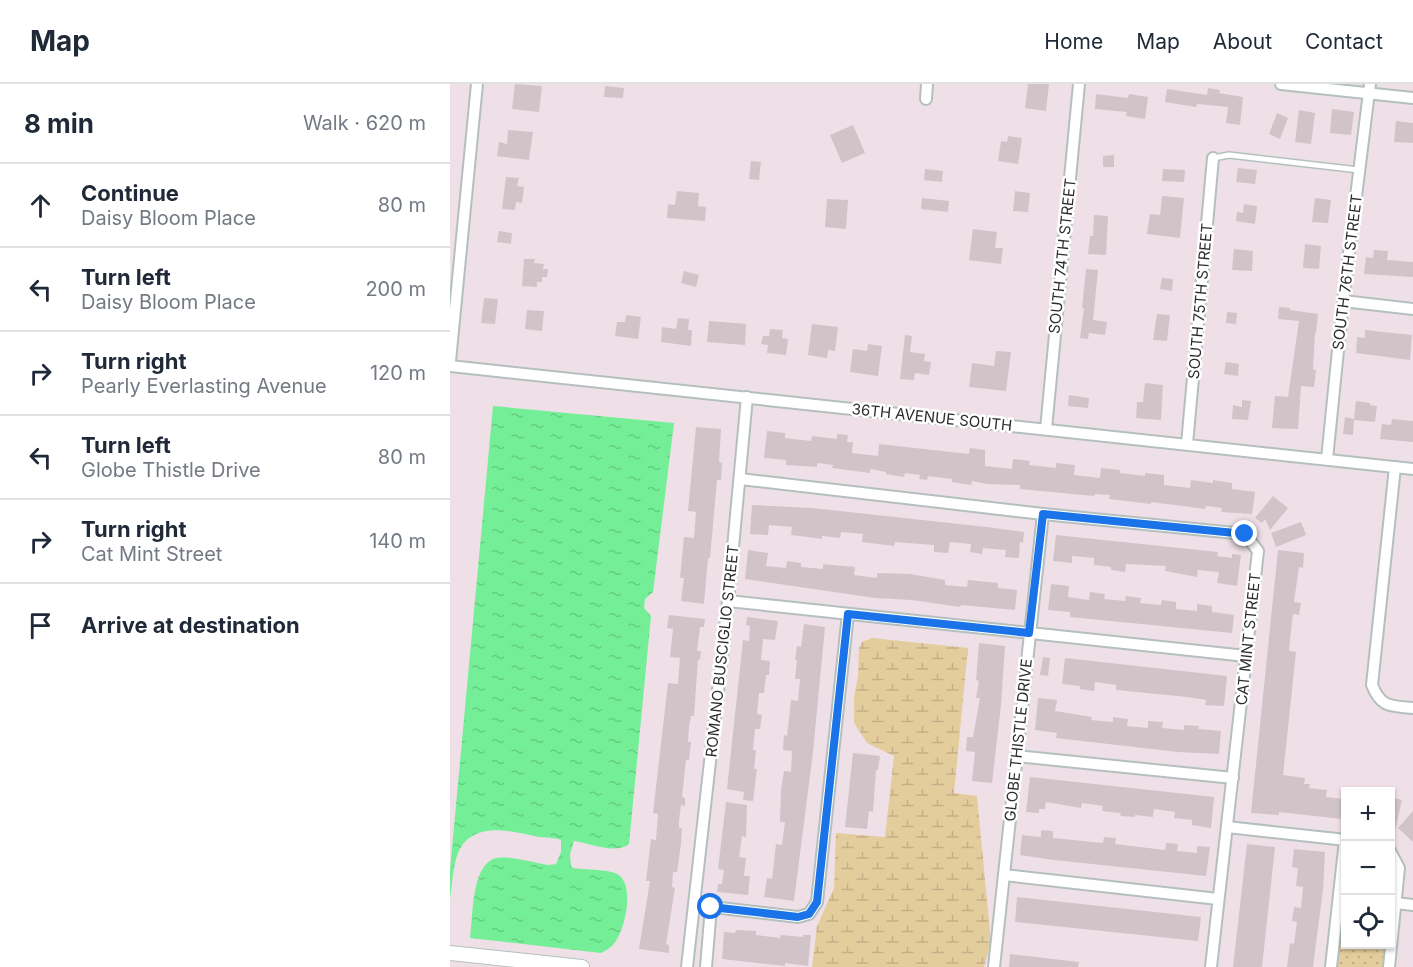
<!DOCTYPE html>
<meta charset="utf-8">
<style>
body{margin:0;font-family:Inter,sans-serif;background:#f6f6f7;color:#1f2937}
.controls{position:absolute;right:18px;bottom:18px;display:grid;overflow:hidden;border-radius:0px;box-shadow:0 2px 4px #0004}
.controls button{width:54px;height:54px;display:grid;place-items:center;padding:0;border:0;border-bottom:2px solid #e0e1e3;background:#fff;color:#1f2937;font:30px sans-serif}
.stop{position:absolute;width:18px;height:18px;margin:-14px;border:4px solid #1a73e8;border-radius:50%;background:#fff}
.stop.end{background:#1a73e8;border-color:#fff;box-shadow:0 2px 6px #0008}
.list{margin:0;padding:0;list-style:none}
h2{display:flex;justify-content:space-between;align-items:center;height:78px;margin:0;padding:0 24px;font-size:26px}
h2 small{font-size:20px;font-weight:400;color:#747a83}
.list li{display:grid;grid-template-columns:39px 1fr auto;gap:18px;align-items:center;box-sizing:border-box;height:84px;padding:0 24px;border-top:2px solid #e0e1e3}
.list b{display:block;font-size:22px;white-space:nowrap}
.list p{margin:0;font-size:20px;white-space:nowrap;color:#747a83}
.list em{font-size:20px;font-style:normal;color:#747a83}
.icon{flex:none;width:33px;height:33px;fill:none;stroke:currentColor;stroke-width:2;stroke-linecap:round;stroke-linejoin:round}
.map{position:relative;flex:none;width:963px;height:883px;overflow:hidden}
header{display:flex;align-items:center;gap:36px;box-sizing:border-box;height:84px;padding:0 30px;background:#fff;border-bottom:2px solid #e0e1e3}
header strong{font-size:28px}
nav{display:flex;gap:33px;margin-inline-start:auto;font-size:21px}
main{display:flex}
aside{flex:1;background:#fff}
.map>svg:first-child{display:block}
</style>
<header>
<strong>Map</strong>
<nav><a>Home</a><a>Map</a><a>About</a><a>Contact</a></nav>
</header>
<main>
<aside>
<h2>8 min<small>Walk · 620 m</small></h2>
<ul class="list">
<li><svg class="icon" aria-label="ahead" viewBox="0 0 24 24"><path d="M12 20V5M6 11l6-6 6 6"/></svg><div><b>Continue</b><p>Daisy Bloom Place</p></div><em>80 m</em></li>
<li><svg class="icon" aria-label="left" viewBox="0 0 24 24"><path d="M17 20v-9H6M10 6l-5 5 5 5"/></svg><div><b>Turn left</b><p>Daisy Bloom Place</p></div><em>200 m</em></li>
<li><svg class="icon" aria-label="right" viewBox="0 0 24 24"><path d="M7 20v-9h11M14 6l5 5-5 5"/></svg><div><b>Turn right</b><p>Pearly Everlasting Avenue</p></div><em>120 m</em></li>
<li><svg class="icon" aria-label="left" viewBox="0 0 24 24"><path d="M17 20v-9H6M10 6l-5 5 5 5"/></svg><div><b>Turn left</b><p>Globe Thistle Drive</p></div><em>80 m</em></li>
<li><svg class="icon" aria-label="right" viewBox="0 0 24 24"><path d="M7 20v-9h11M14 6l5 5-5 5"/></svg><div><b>Turn right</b><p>Cat Mint Street</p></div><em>140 m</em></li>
<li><svg class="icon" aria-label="arrive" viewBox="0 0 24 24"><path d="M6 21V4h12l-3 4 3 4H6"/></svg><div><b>Arrive at destination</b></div></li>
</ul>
</aside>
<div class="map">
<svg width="963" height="883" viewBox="0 0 963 883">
<defs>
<pattern id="wetland-marsh" width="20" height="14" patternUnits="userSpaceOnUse" patternTransform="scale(1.5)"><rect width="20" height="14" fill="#e4cd9d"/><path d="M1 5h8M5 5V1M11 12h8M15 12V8" fill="none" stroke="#c4b088"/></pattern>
<pattern id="park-dots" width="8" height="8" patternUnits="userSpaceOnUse" patternTransform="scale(1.5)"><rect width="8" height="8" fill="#e4cd9d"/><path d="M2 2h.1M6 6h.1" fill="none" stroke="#c4b088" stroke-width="1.8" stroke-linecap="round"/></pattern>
<pattern id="water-ripples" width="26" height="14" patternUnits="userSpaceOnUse" patternTransform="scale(1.5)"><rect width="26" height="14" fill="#74ef97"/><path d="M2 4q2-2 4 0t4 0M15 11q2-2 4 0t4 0" fill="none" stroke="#65cd82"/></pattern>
</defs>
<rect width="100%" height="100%" fill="#eee0e6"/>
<path fill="url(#wetland-marsh)" d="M422 554 518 564 504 709 527 712 541 858 534 883H362L367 842 384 804 386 749 435 753 444 672 417 659 404 639V613L408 592 409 564 412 558Z"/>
<path fill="url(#park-dots)" d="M895 792 896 860 936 861 934 883H886Z"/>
<path fill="url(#water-ripples)" d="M43 322 224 339 203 508 195 515 194 524 201 532 179 760C165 771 140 759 124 757L120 770 121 782 123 784C136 786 153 785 165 789 187 797 175 848 163 861 160 864 155 867 151 869L20 854C23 834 21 785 43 775 56 770 85 779 99 781L106 780 111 768V756C104 753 96 754 88 753 63 747 22 736 8 769 3 782 2 801 0 815V786Z"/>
<g fill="#d1c4c9">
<path d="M65 0 92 2 89 28 62 25Z"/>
<path d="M578 0H599L596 27 575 24Z"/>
<path d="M155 2 174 4 173 14 154 13Z"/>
<path d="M758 4 770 6 769 9 793 13 790 41 776 39 778 23 747 20 746 23 715 18 717 5 757 11Z"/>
<path d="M646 10 678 14 679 10 698 13 695 35 676 32 677 28 645 25Z"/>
<path d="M882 25 904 28 901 51 880 49Z"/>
<path d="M849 26 865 29 861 60 845 58Z"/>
<path d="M827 29 838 34 830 55 819 50Z"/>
<path d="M946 37 963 39V59L944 58Z"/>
<path d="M403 41 415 69 392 79 380 51Z"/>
<path d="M58 46 83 48 79 76 47 72 49 58 57 60Z"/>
<path d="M558 52 572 54 568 80 548 77 551 57 557 58Z"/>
<path d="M664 71V83H653V72Z"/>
<path d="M301 77 311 78 309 96 299 95Z"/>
<path d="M788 84 807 86 805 100 786 98Z"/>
<path d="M475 85 493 87 492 98 474 96Z"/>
<path d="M713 85 735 86 734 98 712 97Z"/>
<path d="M56 93 69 94 67 102 74 103 72 119 66 118 65 126 52 125Z"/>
<path d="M227 107 249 109 248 122 256 123 255 137 217 134 218 120 225 121Z"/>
<path d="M565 107 580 109 578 128 563 127Z"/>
<path d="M712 112 734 114 730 154 697 150 700 130 710 131Z"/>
<path d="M472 114 499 117 498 128 471 125Z"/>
<path d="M865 114 881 116 878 139 862 138Z"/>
<path d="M377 115 398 116 396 145 375 143Z"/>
<path d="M794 120 807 122 805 140 786 137 787 128 793 129Z"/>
<path d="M644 131 658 132 656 171 638 170 640 152H643Z"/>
<path d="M523 145 547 148 545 164H553L551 180 519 176Z"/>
<path d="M49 147 62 149 61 160 47 158Z"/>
<path d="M855 160 871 162 869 185 853 184Z"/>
<path d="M784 165 803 167 802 187 782 186Z"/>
<path d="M924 166 938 167 937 176 963 178V193L914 190 916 173 923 174Z"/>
<path d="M74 175H85L84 179 94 180 93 185H98L97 193H92V198H87V203L72 202Z"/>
<path d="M636 185 648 186 643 236 657 238 655 251 639 249 638 255 630 254 634 224H632Z"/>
<path d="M234 187 249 191 246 203 231 199Z"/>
<path d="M712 194 723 195 722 207 710 205Z"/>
<path d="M34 214 48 215 45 240 31 239Z"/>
<path d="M829 223 840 224V226L868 230 866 249H865L863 285 866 286 864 303 851 302 848 345 822 344 825 312 838 313 849 237 828 235Z"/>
<path d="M77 226 94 227 92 247 75 245Z"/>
<path d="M777 228 787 229 786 240 776 239Z"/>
<path d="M707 230 720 231 717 257 703 256Z"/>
<path d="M176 231 191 233 188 255 165 252 167 238H175Z"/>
<path d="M228 234 239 235 238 246H242L241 262 211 258 212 243 226 245Z"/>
<path d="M259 237 296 240 295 261 257 258Z"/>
<path d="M362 240 388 243 385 267 378 266 377 274 358 271Z"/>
<path d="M320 245 333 246 332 254 338 255 336 271 317 269 318 261 311 260 313 252H319Z"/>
<path d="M915 246 962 251 960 276 906 269 907 253 915 254Z"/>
<path d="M455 251 462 252 460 268 475 270 474 277 481 278 479 291 465 289 464 296 450 295Z"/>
<path d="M418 260 432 262 428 292 400 288 403 265 417 267Z"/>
<path d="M546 267 561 268 556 307 519 303 522 279 544 282Z"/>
<path d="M776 278 789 280 788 292 774 290Z"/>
<path d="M695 299 713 301 711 336 686 334 687 318H693Z"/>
<path d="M619 311 639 314 638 324 618 322Z"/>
<path d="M792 316 801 317 798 336 782 335 783 321 792 323Z"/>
<path d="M906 317 920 319V321L927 322 925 338 904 336 903 351 893 350 895 333 904 335Z"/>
<path d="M942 335 963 337V358L930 355 932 340 941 341Z"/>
<path d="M246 343 271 345 269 378 272 379 271 396H267L260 474H258L254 520 231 517 234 494H230L234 453 244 454 246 428 238 427Z"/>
<path d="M317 347 335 349V354L361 357 362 352 387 355V350L398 351 397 358H403L402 369 428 372 429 360 519 370 520 364 535 366V382L562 385 563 375 580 377 579 381 606 384V379L625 381 624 391 650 394 651 384 670 386V389L695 392V389L714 391V401L740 404 741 396 763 399V396L782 399V405L805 408 802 430 771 428 772 424 756 422 755 425 701 418V420L659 415 660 411 645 410 644 412 570 405V401L537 400 522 397 521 401 502 398V395L478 392 477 396 469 395 470 391 455 389 454 393 447 392 436 390V388L420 385V389L382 384 383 381 367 379V383L336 381V376L314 374Z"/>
<path d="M823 412 838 424 820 446 815 435 812 439 805 434Z"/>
<path d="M302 421 362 424 537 443 574 448 573 459 570 458 569 474 555 473 556 466 533 464 532 470 520 468 521 460 500 458 498 469 484 468V461L445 458 444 462 412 458 413 450 391 448 390 454 372 452V455L358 453 341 451 342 443 319 441 318 451 300 450Z"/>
<path d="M851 438 856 451 826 463 821 449Z"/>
<path d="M606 451 768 468 767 472 782 474V470L791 471 787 502 767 499 769 488 748 486 747 493 715 487 716 482 676 480 675 488 661 486V483L644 481V474L622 472V479L603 477Z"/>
<path d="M298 466 318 469 316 482 336 484 337 477 351 479V483L373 485V480L405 483 404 491 427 494V489L460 490 495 496V501L517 503 518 496 548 499V504L567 506 565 526 511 521 510 523 462 516 425 514 295 495Z"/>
<path d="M828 466 854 469 853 484 849 483 844 518 851 519 849 531 843 530 841 546 839 567 846 568 833 691 855 694 854 700H860L859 704 877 706 876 713 894 715 892 735 829 728V731L801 729Z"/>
<path d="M601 500 619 502 618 513 639 516 640 508 655 510 654 515 675 517 676 512 691 514 690 519 711 521 712 516 726 518V525L747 527V520L762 522V528L784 531 782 549 620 533V528L598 526Z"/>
<path d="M219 531 255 535 254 543H250L247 567H251L250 576 248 575 244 632H241L239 643 238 658H241L239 676H236L232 713 235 714V722L231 721 229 736V744H232L231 760 227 788H223L222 803 225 804 216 860 219 861V869L189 865 200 797H196L201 755 206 756 208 730 203 729 218 599 228 600 230 574 220 573 223 545 217 544Z"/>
<path d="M297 533 328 537 325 556 313 555 311 576 320 577 319 591H316L314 609H309L307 630 312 631 310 645H305L303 666H306L304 685H307L303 717 293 716 294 708 277 705 293 556 299 557 300 542 296 541Z"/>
<path d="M354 540 375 543 363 668 344 817 314 813 317 794 322 795 326 760 332 761 335 738H330L331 705 334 687 341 688 342 667 333 666 334 651 337 652 341 616 348 617 350 595H345L347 576H345L347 562 351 563Z"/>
<path d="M529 559 555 562 551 621 542 699 522 697 525 668 516 667 517 653H523L530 614H526L529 597 526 596Z"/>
<path d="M593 573 600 574 598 592 590 591Z"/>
<path d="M615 574 777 592 774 622 755 621 756 616 737 613 666 606V601L645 598 644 607 630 605V602L612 600Z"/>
<path d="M588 614 607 616 605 627 642 633 641 636 663 638V633L678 635 677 642 698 644V637L713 638 712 644 734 646V641L749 642 748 645 771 647 769 670 728 668 606 654 607 649 585 646Z"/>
<path d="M403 669 430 672 428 686H426L423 728 419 727 417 745 395 743Z"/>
<path d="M580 693 764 713 761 744 742 741V736L724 734 725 728 704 725 703 733 685 731V733L670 732 671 729 652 727 653 722 632 719 631 724 596 718 595 725H589V729L576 728Z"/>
<path d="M940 713 952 716 944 751H940Z"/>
<path d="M276 718 297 721 296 753 292 752 289 773 296 774 294 792H300L298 811 267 808 268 800H272L274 786 268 785Z"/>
<path d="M963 727V758L948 744Z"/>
<path d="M591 746 603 747V754L653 759 654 753 666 754 665 760 715 766 716 759 728 760 727 767 747 769V762L760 763 756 792 604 776 570 771 572 751 591 753Z"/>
<path d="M797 760 825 763 812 883H783Z"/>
<path d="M844 765 875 768 873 805 863 883H837L840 859 844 860 847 838 842 837 844 823 851 824 853 803 846 802 848 784 842 783Z"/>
<path d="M567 813 751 833 748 857 565 838Z"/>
<path d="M286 846 306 847V851L330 854 331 851 353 853V851H361L358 882 335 879V882L272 875 274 848 285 849Z"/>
<path d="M560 870 629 878 628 883H559Z"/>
</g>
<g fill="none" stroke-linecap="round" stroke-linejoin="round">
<defs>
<path id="service" d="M763 74 779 71 909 86"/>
<g id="minor">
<path d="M831 0 963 14"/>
<path d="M476 15 477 0"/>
<path d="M893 217 963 225"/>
<path d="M0 277 27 0"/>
<path d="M0 282 963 385"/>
<path d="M596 345 629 0"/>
<path d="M737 360 763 74"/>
<path d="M877 375 893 217 920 0"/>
<path d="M945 383 922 601C931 624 941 622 963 624"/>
<path d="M290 395 593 430 795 450 808 467 761 883"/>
<path d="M278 517 796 572"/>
<path d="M566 672 783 694"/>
<path d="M777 743 896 756"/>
<path d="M554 791 768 815"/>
<path d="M946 819 963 821"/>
<path d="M245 821 348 833 359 830 367 818 398 530"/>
<path d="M237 883 278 517 297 313"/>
<path d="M256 883 261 823"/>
<path d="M544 883 593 430"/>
<path d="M881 883 895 756"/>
<path d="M939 883 949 784 940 767"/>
</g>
<path id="tertiary" d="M0 869 132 883"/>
</defs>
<use href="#service" stroke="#b3c0be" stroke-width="8"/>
<use href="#minor" stroke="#b3c0be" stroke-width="14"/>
<use href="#tertiary" stroke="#b3c0be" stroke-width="16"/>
<use href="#service" stroke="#fff" stroke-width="5"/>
<use href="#minor" stroke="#fff" stroke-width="10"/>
<use href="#tertiary" stroke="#fff" stroke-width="14"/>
</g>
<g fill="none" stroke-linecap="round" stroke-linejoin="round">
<path stroke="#1a73e8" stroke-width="8" d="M261 823 348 833 359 830 367 818 398 530 579 549 593 430 795 450"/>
</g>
<g text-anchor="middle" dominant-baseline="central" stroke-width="5" stroke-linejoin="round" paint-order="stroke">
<g font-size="15" fill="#2d2d2d" stroke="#fff">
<text transform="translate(612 172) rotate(-84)">SOUTH 74TH STREET</text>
<text transform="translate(897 188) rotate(-83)">SOUTH 76TH STREET</text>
<text transform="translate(750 217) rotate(-85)">SOUTH 75TH STREET</text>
<text transform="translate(482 333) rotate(6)">36TH AVENUE SOUTH</text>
<text transform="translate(798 555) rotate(-84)">CAT MINT STREET</text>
<text transform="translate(272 567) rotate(-84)">ROMANO BUSCIGLIO STREET</text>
<text transform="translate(568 656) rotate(-84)">GLOBE THISTLE DRIVE</text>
</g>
</g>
</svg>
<div class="controls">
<button>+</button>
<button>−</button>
<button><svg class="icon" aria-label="locate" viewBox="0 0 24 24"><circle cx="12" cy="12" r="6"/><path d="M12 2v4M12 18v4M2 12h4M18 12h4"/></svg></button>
</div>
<div class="stop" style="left:261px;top:823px"></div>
<div class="stop end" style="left:795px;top:450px"></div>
</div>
</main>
